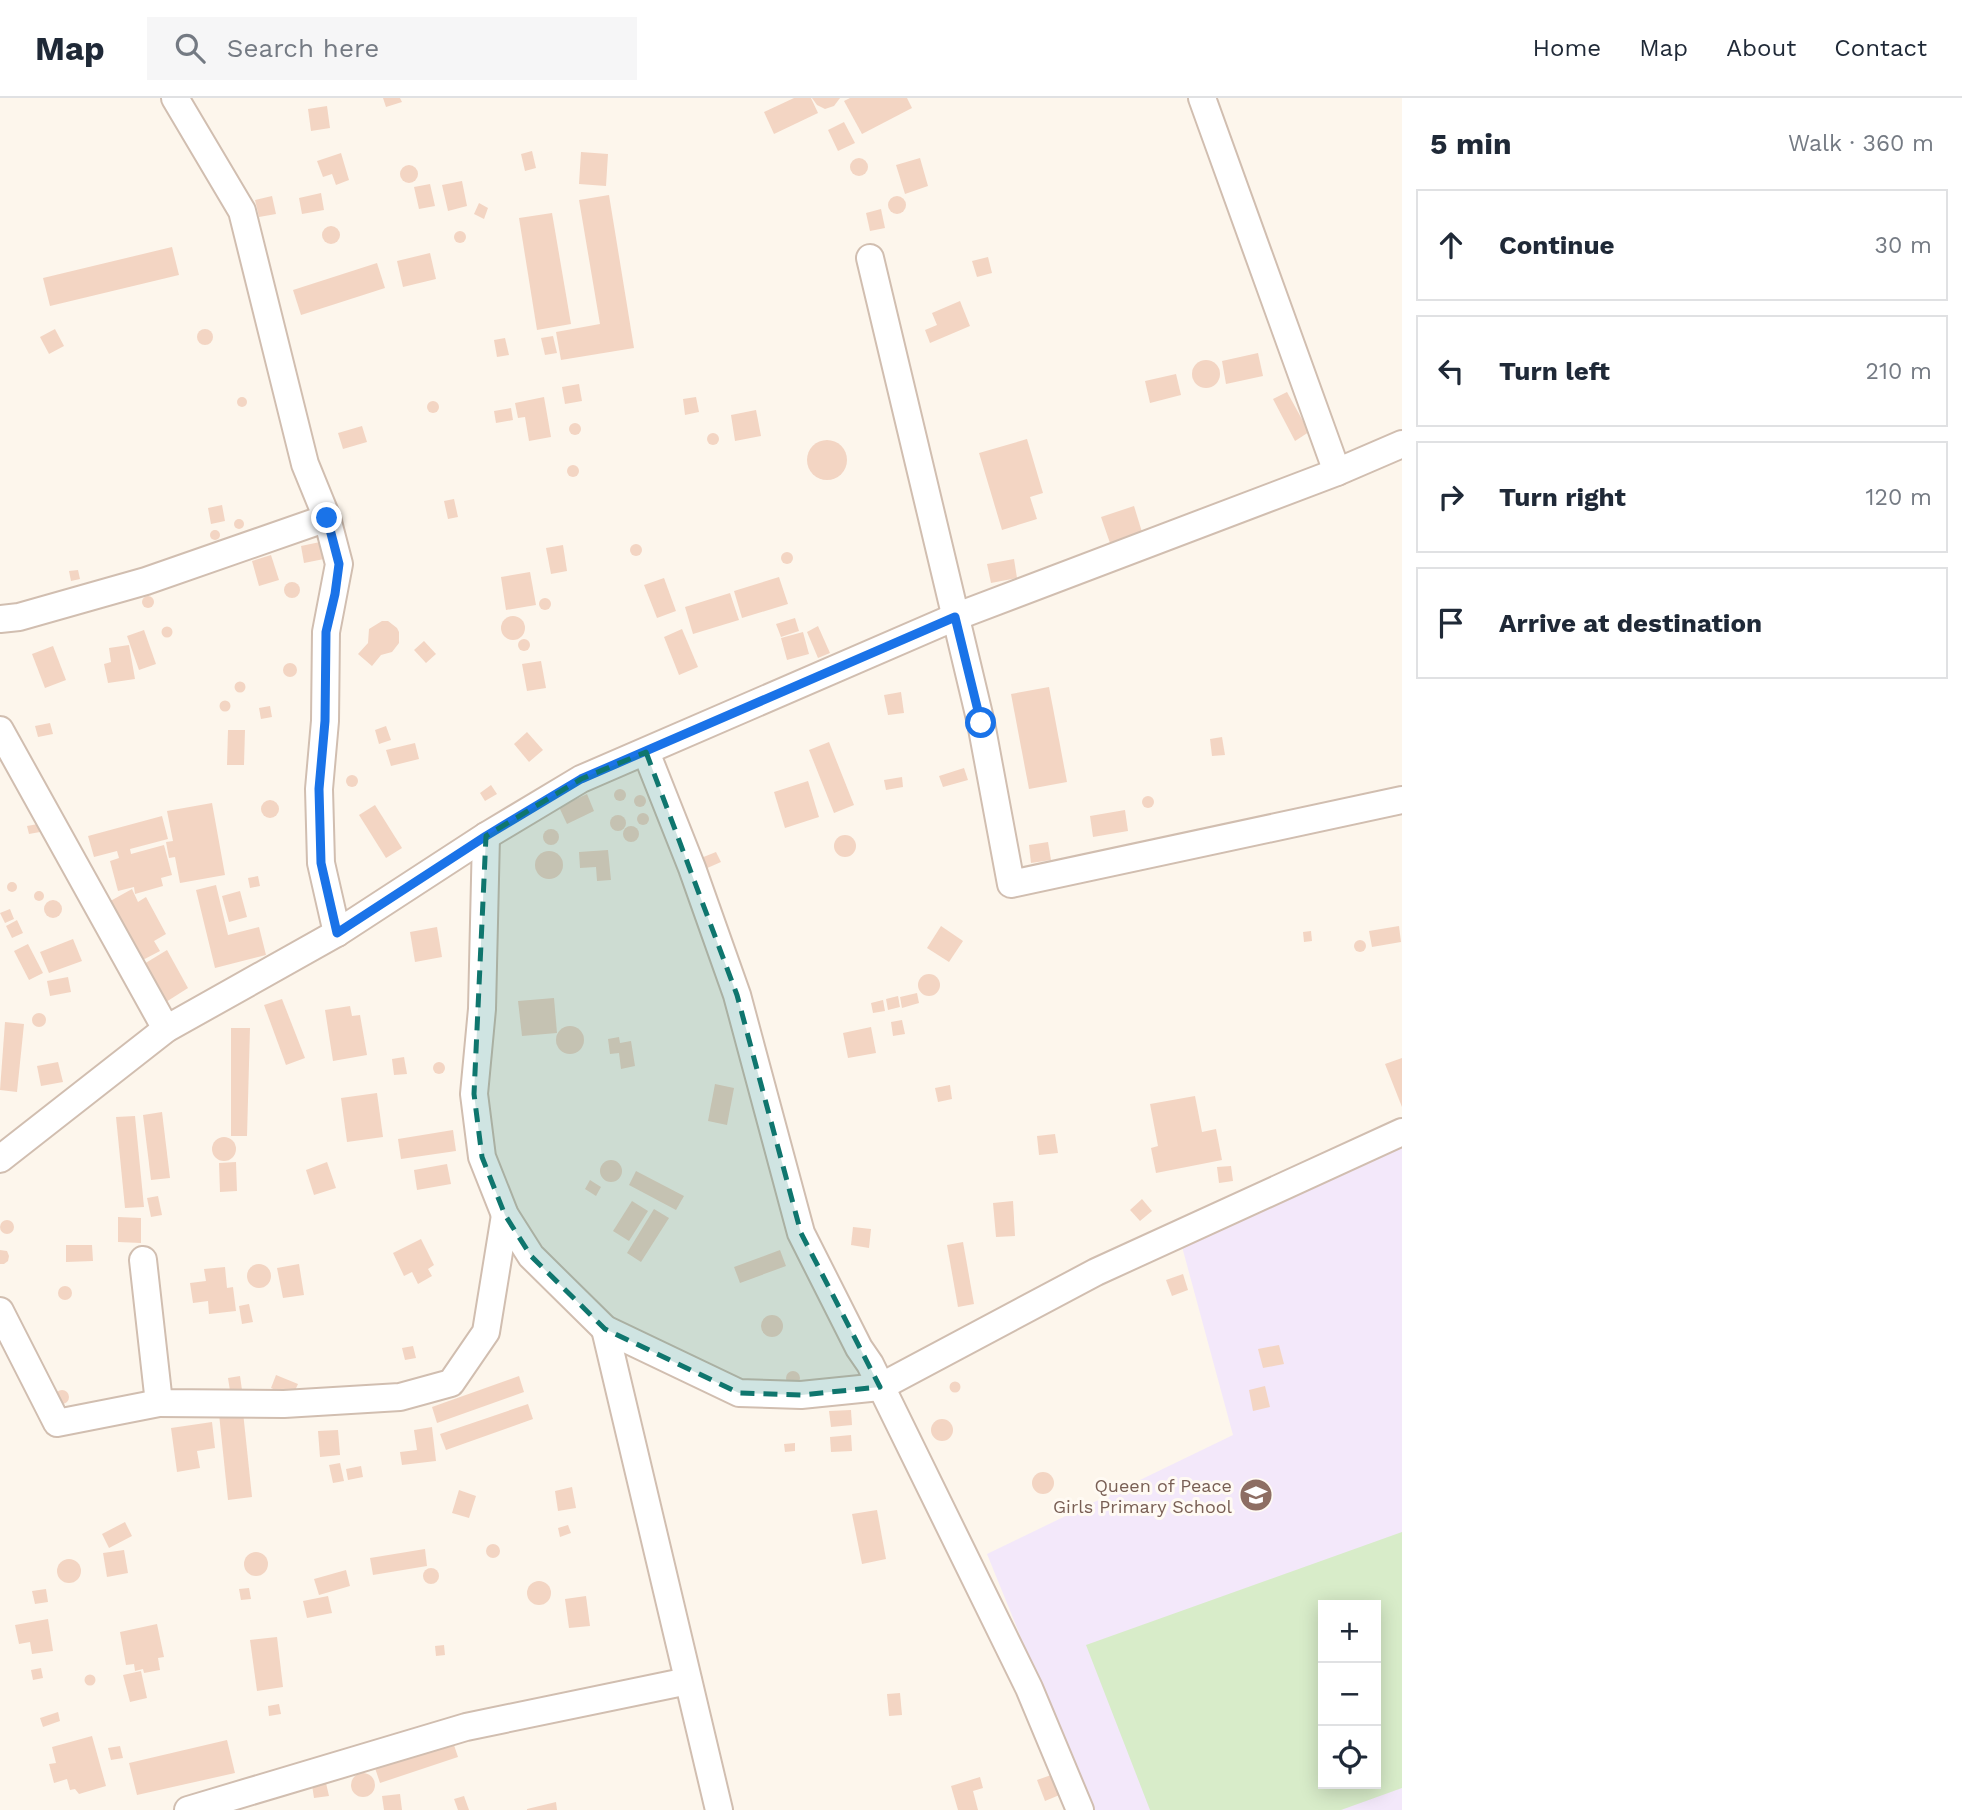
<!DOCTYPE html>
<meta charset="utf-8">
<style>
body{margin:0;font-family:"Work Sans",sans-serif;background:#f6f6f7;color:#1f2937}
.controls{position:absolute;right:21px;bottom:21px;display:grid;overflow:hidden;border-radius:0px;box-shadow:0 4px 18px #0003}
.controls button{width:63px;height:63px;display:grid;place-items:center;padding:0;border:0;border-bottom:2px solid #e0e1e3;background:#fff;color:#1f2937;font:35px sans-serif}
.stop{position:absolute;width:21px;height:21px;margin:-16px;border:5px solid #1a73e8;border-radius:50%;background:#fff}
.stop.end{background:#1a73e8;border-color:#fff;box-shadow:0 2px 7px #0008}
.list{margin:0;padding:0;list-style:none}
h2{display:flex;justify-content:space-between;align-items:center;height:91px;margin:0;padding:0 28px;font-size:30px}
h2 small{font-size:23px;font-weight:400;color:#747a83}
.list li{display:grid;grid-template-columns:46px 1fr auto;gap:21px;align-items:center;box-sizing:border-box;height:112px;margin:0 14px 14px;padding:0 14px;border:2px solid #e0e1e3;border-radius:0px}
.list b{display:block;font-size:26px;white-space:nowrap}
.list em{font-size:23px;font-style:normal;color:#747a83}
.icon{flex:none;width:38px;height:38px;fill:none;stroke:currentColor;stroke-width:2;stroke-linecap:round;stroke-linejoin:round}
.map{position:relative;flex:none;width:1402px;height:1712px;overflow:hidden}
header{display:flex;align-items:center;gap:42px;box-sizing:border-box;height:98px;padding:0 35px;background:#fff;border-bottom:2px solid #e0e1e3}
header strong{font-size:33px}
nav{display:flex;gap:38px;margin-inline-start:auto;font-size:24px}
.search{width:490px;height:63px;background:#f6f6f7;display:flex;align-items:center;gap:18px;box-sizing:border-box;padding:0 24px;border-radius:0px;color:#747a83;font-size:26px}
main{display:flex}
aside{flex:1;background:#fff}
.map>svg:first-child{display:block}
</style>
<header>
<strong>Map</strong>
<div class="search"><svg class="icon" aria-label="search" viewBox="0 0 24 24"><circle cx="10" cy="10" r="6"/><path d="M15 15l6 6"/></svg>Search here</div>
<nav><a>Home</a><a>Map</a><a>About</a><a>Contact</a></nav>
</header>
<main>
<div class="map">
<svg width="1402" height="1712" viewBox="0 0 1402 1712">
<rect width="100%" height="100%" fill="#fdf6ec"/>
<path fill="#f3e8fa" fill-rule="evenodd" d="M1402 1045V1712H1091L987 1456 1233 1337 1181 1145ZM1323 1507H1376V1686H1323Z"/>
<path fill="#d8ecc9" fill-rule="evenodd" d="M1402 1434V1690L1341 1712H1150L1086 1547ZM1323 1507H1376V1686H1323Z"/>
<g fill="#f3d5c3">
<path d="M383 0H400L402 4 386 9Z"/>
<path d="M794 0H811L818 15 774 36 764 14Z"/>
<path d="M812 0H840L834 8 825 11 817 7Z"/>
<path d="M850 0H907L912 10 862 36 844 3Z"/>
<path d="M327 8 330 30 311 33 308 11Z"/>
<path d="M844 24 855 45 838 53 828 32Z"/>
<path d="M532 53 536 70 525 73 521 56Z"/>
<path d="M581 54 608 56 606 88 579 86Z"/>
<path d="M341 55 349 82 336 87 332 76 323 79 317 63Z"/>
<circle cx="859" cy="69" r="9"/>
<path d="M920 60 928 88 905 96 896 67Z"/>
<circle cx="409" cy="76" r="9"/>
<path d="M462 83 467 108 448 113 442 87Z"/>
<path d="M430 86 435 108 419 111 414 89Z"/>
<path d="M321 95 324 112 302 116 299 100Z"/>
<path d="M609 97 634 250 561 262 556 234 600 226 579 102Z"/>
<circle cx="897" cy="107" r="9"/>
<path d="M272 98 276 116 259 119 255 102Z"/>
<path d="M479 105 488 110 484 121 474 116Z"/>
<path d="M881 111 885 130 870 133 866 115Z"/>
<path d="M552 115 571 226 537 232 519 120Z"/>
<circle cx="331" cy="137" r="9"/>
<circle cx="460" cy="139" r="6"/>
<path d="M172 149 179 177 50 208 43 180Z"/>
<path d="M430 155 436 181 403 189 397 163Z"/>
<path d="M988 159 992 175 977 179 972 163Z"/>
<path d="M377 165 385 190 301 217 293 192Z"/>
<path d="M960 203 970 228 930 245 925 232 937 227 932 215Z"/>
<circle cx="205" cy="239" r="8"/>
<path d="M55 231 64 248 49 256 40 239Z"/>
<path d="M553 238 557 255 545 257 541 240Z"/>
<path d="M505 240 509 257 497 259 494 242Z"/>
<path d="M1258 255 1263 278 1226 286 1222 263Z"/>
<circle cx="1206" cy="276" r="14"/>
<path d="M1176 276 1181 297 1150 305 1145 283Z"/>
<path d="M579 286 582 303 565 306 562 289Z"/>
<path d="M1287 294 1309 334 1295 343 1273 301Z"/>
<circle cx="242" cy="304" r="5"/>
<path d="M544 299 551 339 529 343 525 319 518 320 515 305Z"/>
<path d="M696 299 699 314 685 317 683 301Z"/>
<circle cx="433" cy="309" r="6"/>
<path d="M511 310 513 322 496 325 494 313Z"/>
<path d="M756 312 761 338 735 343 731 317Z"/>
<circle cx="575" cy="331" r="6"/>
<path d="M362 328 367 344 343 351 338 335Z"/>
<circle cx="713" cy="341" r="6"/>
<path d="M1027 341 1043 395 1030 399 1037 421 1002 432 979 355Z"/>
<circle cx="827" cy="362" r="20"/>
<circle cx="573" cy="373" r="6"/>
<path d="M454 401 458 419 448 421 444 403Z"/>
<path d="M222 407 225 423 211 426 208 410Z"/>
<path d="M1134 408 1142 434 1110 445 1101 419Z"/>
<circle cx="239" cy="426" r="5"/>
<circle cx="215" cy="437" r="5"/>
<path d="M320 444 324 461 304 465 301 448Z"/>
<circle cx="636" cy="452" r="6"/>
<path d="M563 447 567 473 551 476 546 450Z"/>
<circle cx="787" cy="460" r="6"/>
<path d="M271 457 279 482 259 488 252 463Z"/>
<path d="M1014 461 1017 480 991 485 987 466Z"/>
<path d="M78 472 80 481 71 483 69 473Z"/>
<path d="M530 474 536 507 506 512 501 479Z"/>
<path d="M779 479 788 506 742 520 734 493Z"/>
<path d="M664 480 676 513 657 520 644 487Z"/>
<circle cx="292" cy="492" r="8"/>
<path d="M730 495 739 522 693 536 685 509Z"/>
<circle cx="148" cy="504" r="6"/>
<circle cx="545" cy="506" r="6"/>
<circle cx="513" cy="530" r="12"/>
<path d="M795 520 799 533 781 539 776 526Z"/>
<path d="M382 523H388L397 530 399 534V545L392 554 381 557 372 568 358 556 368 545 369 531Z"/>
<path d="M818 528 830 555 818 560 807 534Z"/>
<circle cx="167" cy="534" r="5.5"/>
<path d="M682 531 698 569 679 577 664 539Z"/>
<path d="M144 532 156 566 139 572 127 538Z"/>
<path d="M803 534 809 556 787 562 781 540Z"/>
<circle cx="524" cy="547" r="6"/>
<path d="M424 543 436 556 426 565 414 552Z"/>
<path d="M129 547 135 581 108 585 104 566 111 564 109 550Z"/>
<path d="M53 548 66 582 45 590 32 556Z"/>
<path d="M541 563 546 590 527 593 522 566Z"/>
<circle cx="290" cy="572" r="7"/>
<circle cx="240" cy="589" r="5.5"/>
<path d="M1049 589 1067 684 1029 691 1011 596Z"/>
<path d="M901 594 904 615 888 617 884 597Z"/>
<circle cx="225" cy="608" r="5.5"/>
<path d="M270 608 272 619 261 621 259 610Z"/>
<path d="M50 625 53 636 38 639 35 628Z"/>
<path d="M386 628 391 642 379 646 375 632Z"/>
<path d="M228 632H245L244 667H227Z"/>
<path d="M527 634 543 652 529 664 514 646Z"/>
<path d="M1222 639 1225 657 1212 658 1210 641Z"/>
<path d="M829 644 854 707 834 715 809 652Z"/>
<path d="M415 645 419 661 391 668 386 652Z"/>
<path d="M964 670 968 682 943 689 939 678Z"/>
<circle cx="352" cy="683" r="6"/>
<path d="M902 679 903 689 886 692 884 682Z"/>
<path d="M808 683 819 719 785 730 774 694Z"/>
<path d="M491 687 497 696 485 703 480 695Z"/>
<circle cx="620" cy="697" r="6"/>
<path d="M587 696 594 713 567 726 559 709Z"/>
<circle cx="640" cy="703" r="6"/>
<circle cx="1148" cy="704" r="6"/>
<circle cx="270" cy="711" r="9"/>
<path d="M212 705 225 777 180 785 175 759 169 760 166 744 173 743 167 713Z"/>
<path d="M375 707 402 750 386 760 359 717Z"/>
<path d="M1125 712 1128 733 1093 739 1090 718Z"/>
<circle cx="643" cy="721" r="6"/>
<circle cx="618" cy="725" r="8"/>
<path d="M162 718 168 741 130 751 131 756 164 747 172 777 161 780 163 788 135 796 134 789 118 793 110 763 119 760 117 753 94 759 88 738Z"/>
<path d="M38 726 40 734 29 736 27 728Z"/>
<circle cx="631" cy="736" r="8"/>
<circle cx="551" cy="739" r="8"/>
<circle cx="845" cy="748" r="11"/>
<path d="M1048 744 1051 762 1031 765 1029 747Z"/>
<path d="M608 752 611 782 597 783 596 769 580 770 579 754Z"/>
<circle cx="549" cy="767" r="14"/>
<path d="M716 754 721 764 705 771 701 760Z"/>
<path d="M258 778 260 788 250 790 248 780Z"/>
<circle cx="12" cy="789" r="5"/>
<path d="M216 787 228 837 259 829 266 857 215 870 196 792Z"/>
<path d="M132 791 138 804 146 799 166 836 154 843 160 853 137 865 105 806Z"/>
<circle cx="39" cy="798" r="5"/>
<path d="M240 793 247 819 229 824 222 798Z"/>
<circle cx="53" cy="811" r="9"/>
<path d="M10 811 14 821 5 825 0 815Z"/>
<path d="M17 822 23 835 12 840 6 828Z"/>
<path d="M941 828 963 843 949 864 927 850Z"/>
<path d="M1399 828 1401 844 1372 849 1369 833Z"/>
<path d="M437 829 442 859 415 864 410 834Z"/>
<path d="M1311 833 1312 843 1304 844 1303 834Z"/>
<path d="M73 841 82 863 49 875 40 854Z"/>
<circle cx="1360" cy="848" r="6"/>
<path d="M28 846 43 875 29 882 14 853Z"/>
<path d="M167 852 188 890 166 904 144 866Z"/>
<circle cx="929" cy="887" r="11"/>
<path d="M68 879 71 894 50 898 47 883Z"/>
<path d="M917 895 919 905 902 910 900 899Z"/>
<path d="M898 898 900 909 888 912 886 901Z"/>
<path d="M554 900 557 935 522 938 518 903Z"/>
<path d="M282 901 305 960 286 967 264 907Z"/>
<path d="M883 902 885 913 873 915 871 905Z"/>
<path d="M350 908 352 918 360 917 367 957 333 963 325 912Z"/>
<circle cx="39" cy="922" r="7"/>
<path d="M902 922 905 936 893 938 891 924Z"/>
<path d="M5 924 24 926 17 994 0 992Z"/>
<circle cx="570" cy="942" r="14"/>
<path d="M871 929 876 955 848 960 843 935Z"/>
<path d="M231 930H250L247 1038H231Z"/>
<path d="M619 939 620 945 631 943 635 968 621 971 619 955 610 956 608 941Z"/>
<path d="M404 959 407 976 394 977 392 961Z"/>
<path d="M1402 960V1009L1385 966Z"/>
<circle cx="439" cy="970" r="6"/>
<path d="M58 964 63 984 41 988 37 968Z"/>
<path d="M715 986 734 990 727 1027 708 1023Z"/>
<path d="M950 987 952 1001 938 1004 935 990Z"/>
<path d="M377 995 383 1039 347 1044 341 1000Z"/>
<path d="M1195 998 1202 1034 1216 1031 1222 1062 1156 1075 1151 1050 1158 1048 1150 1006Z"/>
<path d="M162 1014 170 1080 151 1082 143 1017Z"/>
<path d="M135 1018 144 1109 125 1110 116 1019Z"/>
<path d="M453 1032 456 1053 401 1061 398 1041Z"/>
<path d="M1055 1036 1058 1055 1039 1057 1037 1038Z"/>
<circle cx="224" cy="1051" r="12"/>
<circle cx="611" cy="1073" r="11"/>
<path d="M236 1064 237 1093 220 1094 219 1065Z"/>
<path d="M327 1064 336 1090 314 1097 306 1072Z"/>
<path d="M447 1066 451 1086 417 1092 414 1072Z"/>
<path d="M1231 1068 1233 1083 1219 1085 1217 1069Z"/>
<path d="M636 1073 684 1098 676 1112 629 1087Z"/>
<path d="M590 1082 601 1089 596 1098 585 1091Z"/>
<path d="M158 1098 162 1117 151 1119 147 1100Z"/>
<path d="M1142 1101 1152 1113 1140 1123 1130 1112Z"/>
<path d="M632 1103 648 1113 629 1143 613 1133Z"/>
<path d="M1013 1103 1015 1138 996 1139 993 1105Z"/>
<path d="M654 1111 669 1120 641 1164 627 1155Z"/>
<path d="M118 1119 141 1120V1145L118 1144Z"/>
<circle cx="7" cy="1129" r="7"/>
<path d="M853 1129 871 1131 869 1150 851 1147Z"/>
<path d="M421 1141 434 1167 428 1171 432 1178 418 1186 412 1174 404 1178 393 1155Z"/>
<path d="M963 1144 974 1206 958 1209 947 1147Z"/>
<path d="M66 1147H92L93 1163 66 1164Z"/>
<path d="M0 1152 7 1153 9 1158 8 1163 4 1166H0Z"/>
<path d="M780 1152 786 1168 740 1185 734 1169Z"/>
<path d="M299 1166 304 1197 283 1200 277 1170Z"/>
<circle cx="259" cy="1178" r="12"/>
<path d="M225 1169 227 1190 233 1189 236 1213 209 1216 208 1203 193 1205 190 1185 206 1183 204 1171Z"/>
<path d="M1183 1176 1188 1192 1172 1198 1166 1182Z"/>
<circle cx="65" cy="1195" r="7"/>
<path d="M249 1206 253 1224 242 1226 239 1208Z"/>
<circle cx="772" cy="1228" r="11"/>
<path d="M1279 1247 1284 1266 1263 1270 1258 1251Z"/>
<path d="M413 1248 416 1260 405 1262 402 1250Z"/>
<circle cx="793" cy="1280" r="7"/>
<path d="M276 1277 298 1286 292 1299 271 1290Z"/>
<path d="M240 1278 242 1292 230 1293 228 1280Z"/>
<path d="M519 1278 524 1294 437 1325 432 1309Z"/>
<circle cx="955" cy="1289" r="5.5"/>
<path d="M1265 1288 1270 1309 1253 1313 1249 1292Z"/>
<circle cx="62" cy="1299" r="7"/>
<path d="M528 1306 533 1321 446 1352 440 1336Z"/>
<path d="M851 1312 852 1327 831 1329 829 1313Z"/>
<path d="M243 1314 252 1399 228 1402 219 1316Z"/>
<circle cx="942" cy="1332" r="11"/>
<path d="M212 1324 215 1350 197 1353 200 1370 177 1374 171 1330Z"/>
<path d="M432 1329 436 1363 402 1367 400 1354 417 1352 414 1332Z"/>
<path d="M338 1332 340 1357 320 1359 318 1333Z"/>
<path d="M851 1337 852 1353 831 1354 830 1339Z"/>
<path d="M795 1345V1353L785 1354 784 1346Z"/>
<path d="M340 1365 344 1383 333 1385 329 1367Z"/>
<path d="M361 1368 363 1379 348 1382 346 1371Z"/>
<circle cx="1043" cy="1385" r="11"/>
<path d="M572 1389 576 1410 558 1413 555 1393Z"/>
<path d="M459 1392 476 1398 469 1420 452 1415Z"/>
<path d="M877 1412 886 1461 862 1466 852 1416Z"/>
<path d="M125 1424 132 1438 109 1450 102 1436Z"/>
<path d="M568 1427 571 1435 560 1439 558 1430Z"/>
<circle cx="493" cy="1453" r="7"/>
<path d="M425 1451 427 1468 373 1477 370 1460Z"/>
<path d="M124 1452 128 1475 107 1479 103 1455Z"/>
<circle cx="256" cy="1466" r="12"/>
<circle cx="69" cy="1473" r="12"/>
<circle cx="431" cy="1478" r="8"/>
<path d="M346 1472 350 1488 319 1497 314 1481Z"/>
<circle cx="539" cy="1495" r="12"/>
<path d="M249 1490 251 1501 241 1502 239 1491Z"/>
<path d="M46 1491 48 1504 35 1506 32 1493Z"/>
<path d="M328 1498 332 1515 307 1520 303 1503Z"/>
<path d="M586 1498 590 1528 569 1530 565 1501Z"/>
<path d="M48 1521 53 1553 32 1556 30 1544 19 1546 15 1527Z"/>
<path d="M157 1526 164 1559 158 1560 160 1572 144 1575 143 1571 135 1573 134 1566 126 1567 120 1534Z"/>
<path d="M277 1539 283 1589 257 1593 250 1542Z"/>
<path d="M444 1547 445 1557 436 1558 435 1548Z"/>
<path d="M41 1570 43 1580 33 1582 31 1572Z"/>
<path d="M141 1573 147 1600 130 1604 123 1577Z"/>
<circle cx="90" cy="1582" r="5.5"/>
<path d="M900 1595 902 1617 889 1618 887 1596Z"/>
<path d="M279 1606 281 1616 269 1618 268 1608Z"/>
<path d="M58 1614 60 1623 43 1629 40 1620Z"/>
<path d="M92 1638 106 1688 79 1696 75 1691 70 1692 67 1681 54 1685 49 1666 56 1665 52 1649Z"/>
<path d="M452 1641 458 1659 380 1685 374 1667Z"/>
<path d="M227 1642 235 1675 137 1697 129 1665Z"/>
<path d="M120 1648 123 1660 111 1662 108 1650Z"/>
<circle cx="363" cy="1687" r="12"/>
<path d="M1054 1676 1062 1696 1045 1703 1037 1682Z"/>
<path d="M980 1679 983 1690 973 1693 978 1712H958L951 1688Z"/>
<path d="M326 1685 329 1698 314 1700 312 1687Z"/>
<path d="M400 1696 402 1712H384L382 1698Z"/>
<path d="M464 1698 469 1712H458L454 1701Z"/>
<path d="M556 1704 557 1712H527V1711Z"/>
</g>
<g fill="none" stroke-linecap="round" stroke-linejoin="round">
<defs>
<g id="minor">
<path d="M175 0 242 113 305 366 327 420 339 466 326 534 325 623 319 691 321 765 337 835"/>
<path d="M1202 0 1337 374"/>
<path d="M870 160 981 625 1011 786 1402 702"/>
<path d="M0 521 19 519 146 483 327 420"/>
<path d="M0 632 166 931"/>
<path d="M646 654 692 770 737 897 801 1135 859 1250 870 1266 1029 1590 1080 1712"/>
<path d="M486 738 482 911 474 996 482 1059 505 1117 531 1158 605 1231 739 1295 801 1297 880 1289 1096 1174 1402 1034"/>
<path d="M0 1061 166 931 337 835 486 738 581 681 955 519 1337 374 1402 346"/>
<path d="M143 1162 159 1305 284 1306 400 1299 451 1285 486 1234 505 1117"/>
<path d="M0 1213 57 1325 159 1305"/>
<path d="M605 1231 719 1712"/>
<path d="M188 1712 466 1629 688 1583"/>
</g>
</defs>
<use href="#minor" stroke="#d1beb0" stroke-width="30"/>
<use href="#minor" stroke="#fff" stroke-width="26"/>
</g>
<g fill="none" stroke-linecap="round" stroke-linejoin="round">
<path stroke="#1a73e8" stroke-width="9" d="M327 420 339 466 335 496 326 534 325 623 319 691 321 765 337 835 486 738 581 681 955 519 981 625"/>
</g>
<path fill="#0f766e" fill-opacity="0.2" stroke="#0f766e" stroke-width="5" stroke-dasharray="14 9" stroke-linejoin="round" d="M646 654 737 897 801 1135 880 1289 801 1297 739 1295 605 1231 531 1158 505 1117 482 1059 474 996 486 738 581 681Z"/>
<defs>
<symbol id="school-disc" viewBox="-11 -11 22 22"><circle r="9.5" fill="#8d6e63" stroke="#fffaf3"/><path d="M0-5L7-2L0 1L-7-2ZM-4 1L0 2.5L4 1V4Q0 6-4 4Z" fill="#fff"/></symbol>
</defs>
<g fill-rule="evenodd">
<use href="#school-disc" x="1237" y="1378" width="38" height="38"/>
</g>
<g text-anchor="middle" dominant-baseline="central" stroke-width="6" stroke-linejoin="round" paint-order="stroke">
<g font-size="18" fill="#785e54" stroke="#fffaf3" text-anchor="end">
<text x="1232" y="1387">Queen of Peace<tspan x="1232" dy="21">Girls Primary School</tspan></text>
</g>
</g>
</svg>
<div class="controls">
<button>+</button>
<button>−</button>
<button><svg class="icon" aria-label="locate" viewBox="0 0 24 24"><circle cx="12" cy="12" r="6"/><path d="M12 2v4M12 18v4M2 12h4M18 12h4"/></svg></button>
</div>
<div class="stop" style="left:981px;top:625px"></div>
<div class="stop end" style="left:327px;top:420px"></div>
</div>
<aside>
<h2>5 min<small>Walk · 360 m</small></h2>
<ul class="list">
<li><svg class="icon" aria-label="ahead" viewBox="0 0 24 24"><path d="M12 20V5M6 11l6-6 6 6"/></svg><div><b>Continue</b></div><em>30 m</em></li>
<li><svg class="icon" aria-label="left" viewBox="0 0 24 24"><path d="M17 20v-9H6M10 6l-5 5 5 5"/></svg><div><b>Turn left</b></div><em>210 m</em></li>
<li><svg class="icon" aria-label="right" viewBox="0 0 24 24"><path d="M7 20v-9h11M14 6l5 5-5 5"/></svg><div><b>Turn right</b></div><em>120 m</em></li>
<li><svg class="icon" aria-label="arrive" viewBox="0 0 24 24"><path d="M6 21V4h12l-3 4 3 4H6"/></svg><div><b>Arrive at destination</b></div></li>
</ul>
</aside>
</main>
